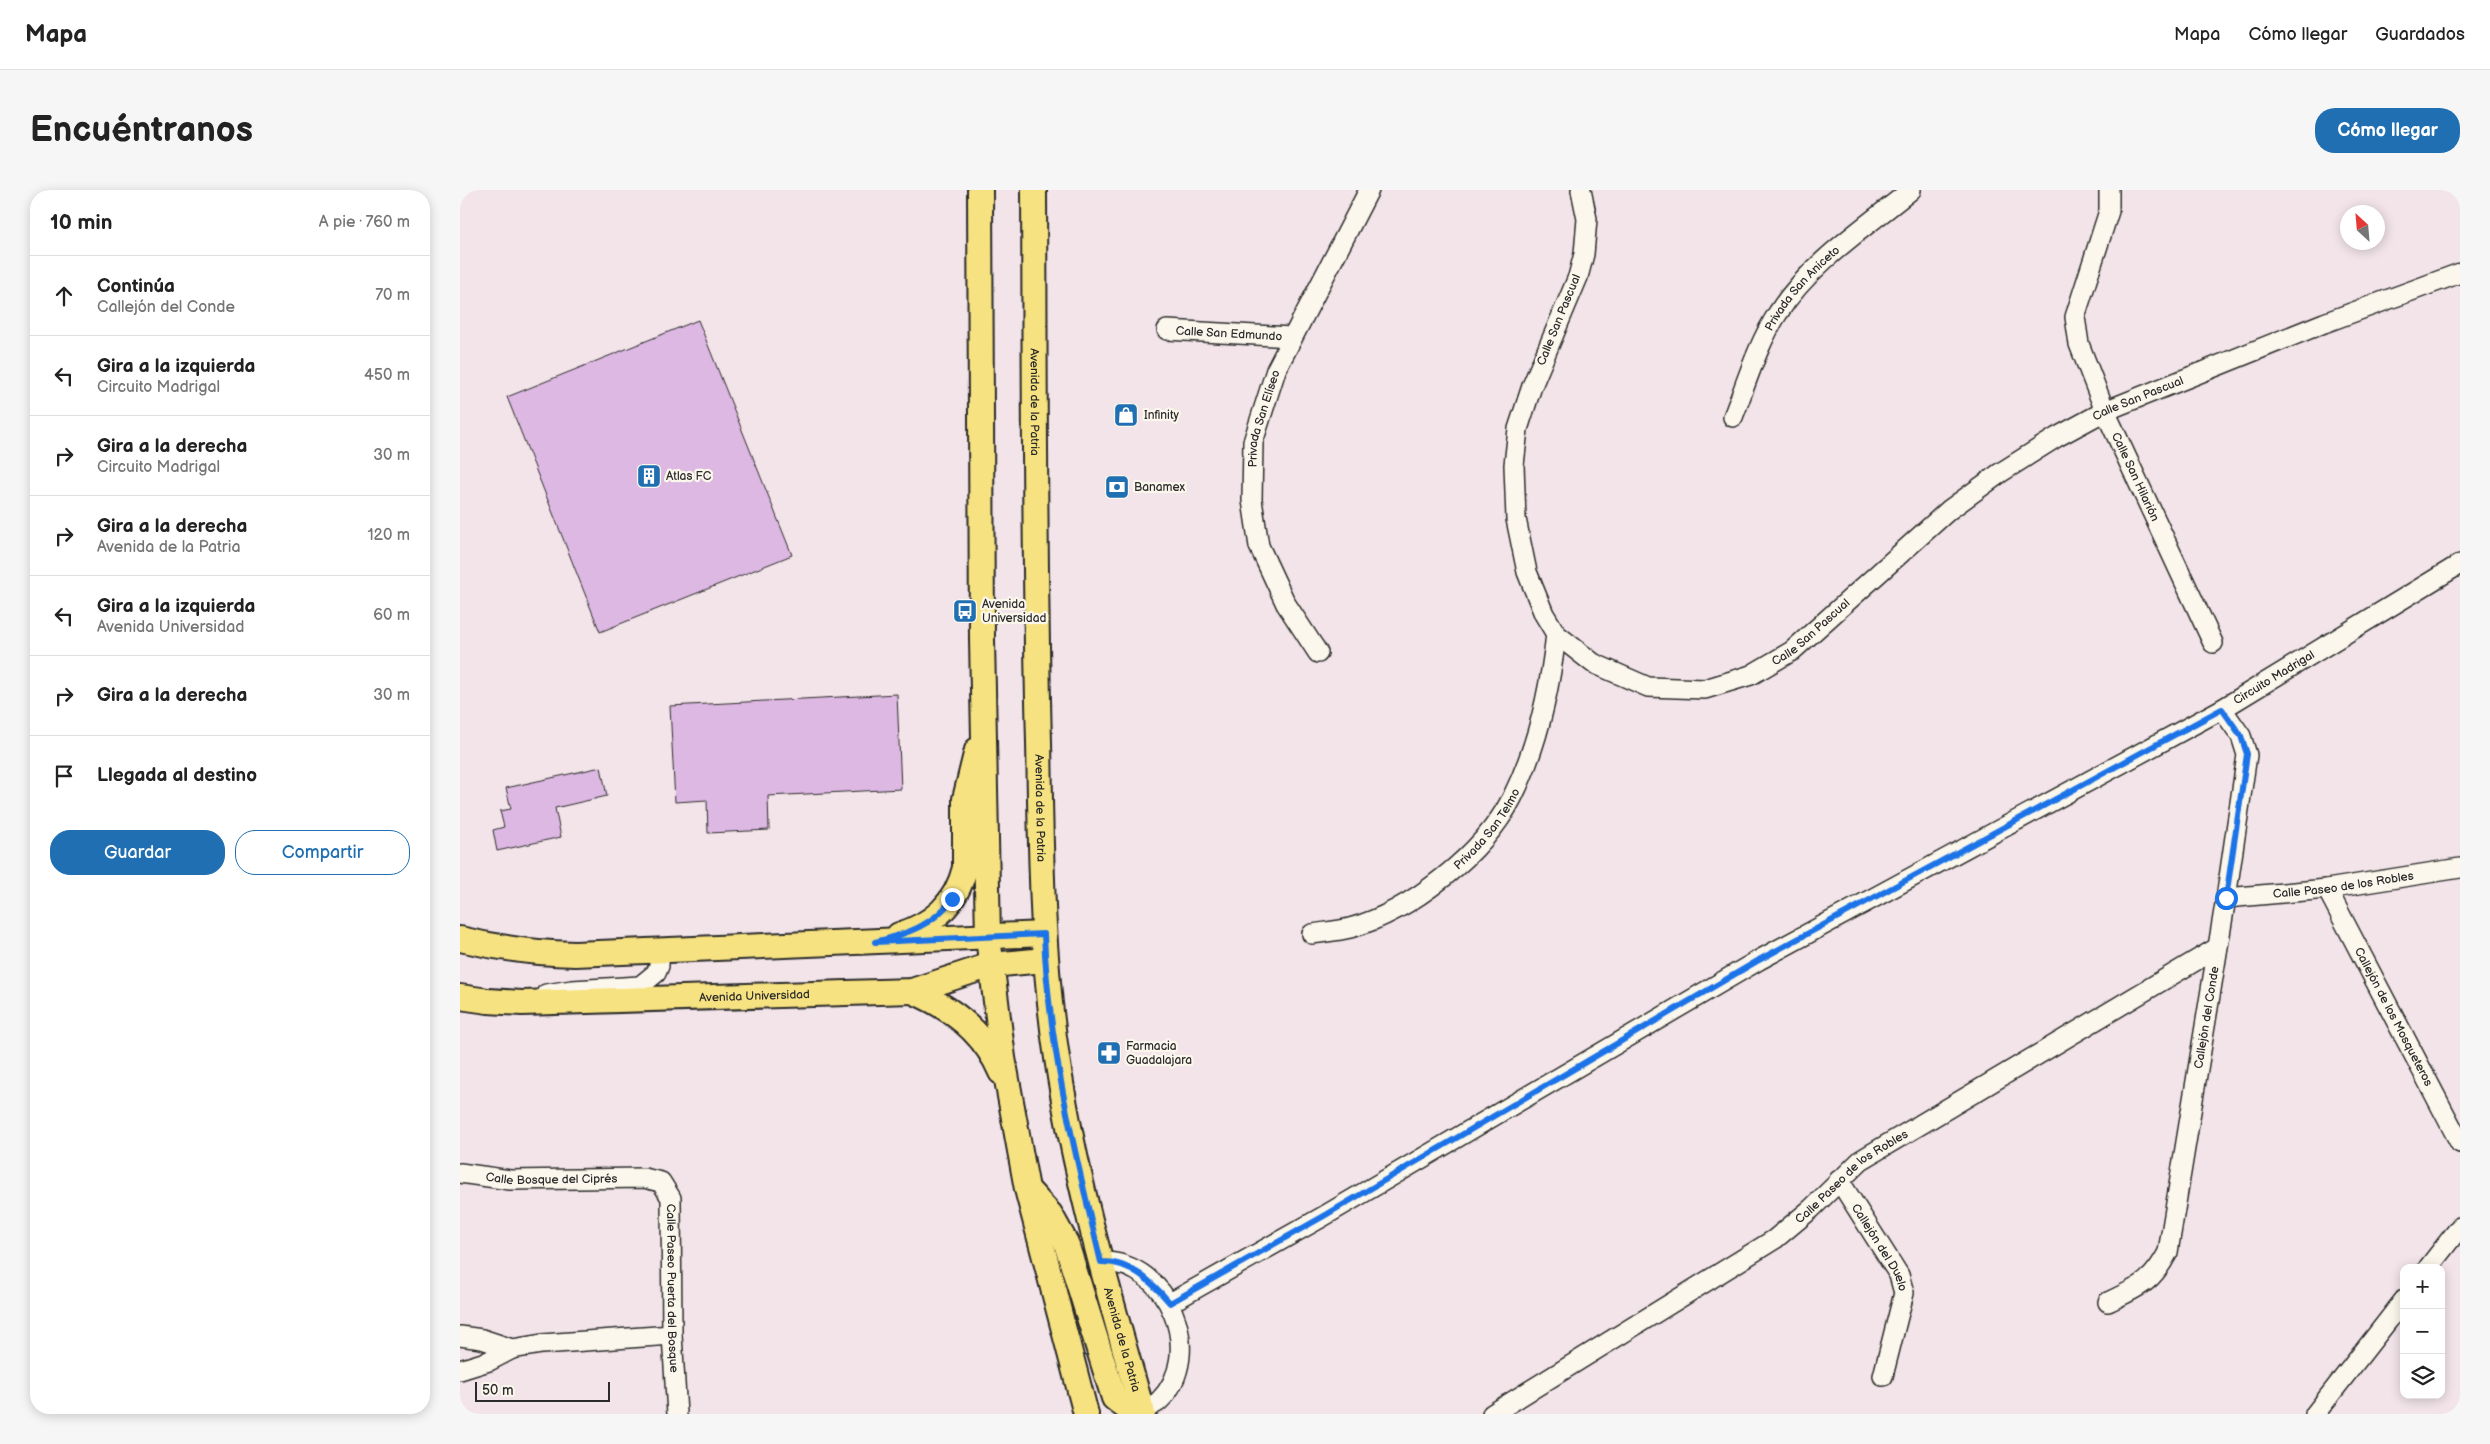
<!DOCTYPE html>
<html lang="es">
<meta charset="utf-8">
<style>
body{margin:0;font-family:"Balsamiq Sans",sans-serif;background:#f6f6f6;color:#222}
.controls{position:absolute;right:15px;bottom:15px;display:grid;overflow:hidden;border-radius:10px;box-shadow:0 2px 12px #0003}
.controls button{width:45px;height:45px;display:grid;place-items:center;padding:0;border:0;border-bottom:1px solid #e0e0e0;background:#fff;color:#222;font:25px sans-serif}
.compass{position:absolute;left:1880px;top:15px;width:45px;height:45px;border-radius:50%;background:#fff;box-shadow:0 2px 12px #0003;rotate:334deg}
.scale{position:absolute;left:15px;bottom:12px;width:135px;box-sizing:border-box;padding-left:5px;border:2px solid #2b2b2b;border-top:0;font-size:14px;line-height:18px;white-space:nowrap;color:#2b2b2b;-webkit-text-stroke:4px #fbf7ec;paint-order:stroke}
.stop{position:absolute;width:15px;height:15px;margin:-11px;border:4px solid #1a73e8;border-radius:50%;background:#fff}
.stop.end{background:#1a73e8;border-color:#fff;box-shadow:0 1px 5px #0008}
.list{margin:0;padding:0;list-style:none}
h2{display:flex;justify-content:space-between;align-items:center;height:65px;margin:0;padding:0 20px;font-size:21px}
h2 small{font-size:16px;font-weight:400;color:#767676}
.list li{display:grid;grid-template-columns:32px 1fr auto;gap:15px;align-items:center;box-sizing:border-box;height:80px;padding:0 20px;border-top:1px solid #e0e0e0}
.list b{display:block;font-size:19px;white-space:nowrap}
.list p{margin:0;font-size:16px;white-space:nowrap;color:#767676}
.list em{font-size:16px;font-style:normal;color:#767676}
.actions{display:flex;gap:10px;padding:15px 20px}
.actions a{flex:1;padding:11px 0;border:1px solid #1f6fb2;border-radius:20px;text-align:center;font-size:18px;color:#1f6fb2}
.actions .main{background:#1f6fb2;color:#fff}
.icon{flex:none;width:28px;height:28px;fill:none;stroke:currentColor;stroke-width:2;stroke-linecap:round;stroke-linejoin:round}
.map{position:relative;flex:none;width:2000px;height:1224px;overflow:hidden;border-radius:20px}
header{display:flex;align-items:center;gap:30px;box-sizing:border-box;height:70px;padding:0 25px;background:#fff;border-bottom:1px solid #e0e0e0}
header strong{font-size:24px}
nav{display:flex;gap:28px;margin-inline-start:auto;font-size:18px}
.intro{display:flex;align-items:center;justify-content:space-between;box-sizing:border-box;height:120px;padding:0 30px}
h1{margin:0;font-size:35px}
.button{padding:12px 22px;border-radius:20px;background:#1f6fb2;color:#fff;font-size:18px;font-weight:700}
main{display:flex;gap:30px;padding:0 30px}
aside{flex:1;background:#fff;border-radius:20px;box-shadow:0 2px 12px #0003}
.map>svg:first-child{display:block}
</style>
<header>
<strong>Mapa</strong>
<nav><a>Mapa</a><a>Cómo llegar</a><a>Guardados</a></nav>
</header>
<div class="intro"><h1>Encuéntranos</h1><a class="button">Cómo llegar</a></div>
<main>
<aside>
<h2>10 min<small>A pie · 760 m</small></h2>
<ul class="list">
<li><svg class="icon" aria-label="ahead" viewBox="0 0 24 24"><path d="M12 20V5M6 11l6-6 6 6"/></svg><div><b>Continúa</b><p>Callejón del Conde</p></div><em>70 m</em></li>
<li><svg class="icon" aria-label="left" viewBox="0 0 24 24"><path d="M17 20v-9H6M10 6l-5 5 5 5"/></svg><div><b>Gira a la izquierda</b><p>Circuito Madrigal</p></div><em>450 m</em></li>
<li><svg class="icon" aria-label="right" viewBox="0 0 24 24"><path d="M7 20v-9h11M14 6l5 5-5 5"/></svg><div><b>Gira a la derecha</b><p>Circuito Madrigal</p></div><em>30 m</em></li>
<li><svg class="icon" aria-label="right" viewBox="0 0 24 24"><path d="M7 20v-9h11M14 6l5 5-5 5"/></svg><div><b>Gira a la derecha</b><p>Avenida de la Patria</p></div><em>120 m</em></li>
<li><svg class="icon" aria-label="left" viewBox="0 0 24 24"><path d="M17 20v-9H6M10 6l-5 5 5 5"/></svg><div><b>Gira a la izquierda</b><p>Avenida Universidad</p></div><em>60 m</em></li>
<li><svg class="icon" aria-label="right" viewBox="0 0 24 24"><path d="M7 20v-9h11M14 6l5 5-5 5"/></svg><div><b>Gira a la derecha</b></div><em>30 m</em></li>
<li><svg class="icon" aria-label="arrive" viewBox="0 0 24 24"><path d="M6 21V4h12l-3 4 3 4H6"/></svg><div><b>Llegada al destino</b></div></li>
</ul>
<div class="actions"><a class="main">Guardar</a><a>Compartir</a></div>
</aside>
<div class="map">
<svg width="2000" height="1224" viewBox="0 0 2000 1224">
<rect width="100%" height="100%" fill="#f2e4e9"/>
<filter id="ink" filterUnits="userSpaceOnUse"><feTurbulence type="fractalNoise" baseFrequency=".02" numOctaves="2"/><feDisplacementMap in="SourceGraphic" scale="10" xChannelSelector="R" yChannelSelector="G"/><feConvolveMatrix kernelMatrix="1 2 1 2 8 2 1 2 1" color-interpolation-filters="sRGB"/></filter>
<g filter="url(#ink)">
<g fill="#ddb8e3" stroke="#2b2b2b">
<path d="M238 130 332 365 140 442 47 207Z"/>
<path d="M437 504 441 599 308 606 309 640 248 643 247 610 215 612 210 516Z"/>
<path d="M141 577 147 606 95 618 101 647 37 661 33 640 44 637 40 621 51 619 46 598Z"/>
</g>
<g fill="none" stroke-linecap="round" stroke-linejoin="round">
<defs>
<g id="minor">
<path id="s1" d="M1121 0 1127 29 1124 64 1118 87 1072 196 1058 239 1054 275 1056 329 1067 382 1084 424 1096 444 1133 473 1188 497 1245 499 1291 485 1332 461 1489 320 1540 283 1597 247 1645 221 1864 133 2000 83"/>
<path id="s2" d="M1649 0V21L1615 127 1619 154 1645 221 1753 453"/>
<path id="s3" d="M707 140 832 147"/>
<path id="s4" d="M1273 227C1286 194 1298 153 1318 123 1349 74 1407 36 1451 0"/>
<path id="s5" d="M858 463 826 414 799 356 792 310 793 252 816 180 909 0"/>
<path id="s6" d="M1867 699 2000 953"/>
<path id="s7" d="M1766 708 1867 699 2000 678"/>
<path id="s8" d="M852 744C865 742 878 741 890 738 950 722 1024 663 1052 608 1077 558 1090 499 1096 444"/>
<path d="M86 804 112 800 180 796 196 783 199 776V761"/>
<path id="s9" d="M0 983 50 990 184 988 201 992 211 1008 212 1145 217 1224"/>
<path id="s10" d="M1379 990 1439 1085 1444 1103 1423 1186"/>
<path d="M641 1072C708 1070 747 1164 699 1211 695 1215 687 1217 682 1220"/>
<path d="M1968 1078 2000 1037"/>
<path id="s11" d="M1648 1112C1679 1097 1692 1093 1708 1062L1766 708 1787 565 1781 546 1762 519"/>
<path id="s12" d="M710 1113 864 1026 1299 770 1762 519 2000 374"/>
<path d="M0 1146 22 1149 52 1159"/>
<path d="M0 1180 29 1171 52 1159 82 1154 212 1145"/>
<path id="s13" d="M1032 1224 1315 1049 1351 1019 1401 970 1757 758"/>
<path d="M1855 1224 1944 1110"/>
</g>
<g id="major">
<path d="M520 0 522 450 528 747 543 868 567 999 626 1224"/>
<path id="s14" d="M574 0C575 184 574 368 579 552 581 658 581 764 597 868 615 989 650 1107 683 1224"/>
<path d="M439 745C474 734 496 714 505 678V609L517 560"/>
<path d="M0 749C38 758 75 763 115 764L584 744"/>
<path d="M452 801C491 817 524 842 541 882"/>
<path id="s15" d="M0 807 28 811 62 813 452 801 531 775 585 770"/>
<path d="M568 1000 590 1024 606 1053 654 1208 668 1219 682 1220"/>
</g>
</defs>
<use href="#minor" stroke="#2b2b2b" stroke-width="22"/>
<use href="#major" stroke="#2b2b2b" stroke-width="28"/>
<use href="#minor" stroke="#fbf7ec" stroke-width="19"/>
<use href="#major" stroke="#f7e281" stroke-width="24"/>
</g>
</g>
<g fill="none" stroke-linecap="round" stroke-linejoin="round" filter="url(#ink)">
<path stroke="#1a73e8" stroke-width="6" d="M492 709C473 736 446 744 415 752L584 744C588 855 615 964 641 1072 671 1071 692 1092 710 1113L864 1026 1299 770 1762 519 1781 546 1787 564 1766 708"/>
</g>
<defs>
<symbol id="shop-square" viewBox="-11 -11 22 22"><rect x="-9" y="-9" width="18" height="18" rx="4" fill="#1f6fb2" stroke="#fbf7ec"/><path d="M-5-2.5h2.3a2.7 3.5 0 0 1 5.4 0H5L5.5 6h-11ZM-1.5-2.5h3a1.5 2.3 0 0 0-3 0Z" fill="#fff"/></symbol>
<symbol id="building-square" viewBox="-11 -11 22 22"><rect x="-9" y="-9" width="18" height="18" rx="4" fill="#1f6fb2" stroke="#fbf7ec"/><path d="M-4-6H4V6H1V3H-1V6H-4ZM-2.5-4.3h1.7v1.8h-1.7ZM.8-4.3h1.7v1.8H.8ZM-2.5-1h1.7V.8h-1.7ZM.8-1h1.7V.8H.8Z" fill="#fff"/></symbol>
<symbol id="bank-square" viewBox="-11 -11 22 22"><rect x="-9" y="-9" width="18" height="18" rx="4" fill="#1f6fb2" stroke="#fbf7ec"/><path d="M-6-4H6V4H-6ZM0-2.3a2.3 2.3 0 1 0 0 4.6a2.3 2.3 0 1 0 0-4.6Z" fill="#fff"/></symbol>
<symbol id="bus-square" viewBox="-11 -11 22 22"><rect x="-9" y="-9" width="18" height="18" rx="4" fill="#1f6fb2" stroke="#fbf7ec"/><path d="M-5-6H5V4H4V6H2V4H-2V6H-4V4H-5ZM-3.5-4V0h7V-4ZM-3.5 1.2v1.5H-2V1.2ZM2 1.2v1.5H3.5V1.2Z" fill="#fff"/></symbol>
<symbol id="pharmacy-square" viewBox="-11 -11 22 22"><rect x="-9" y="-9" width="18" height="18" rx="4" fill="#1f6fb2" stroke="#fbf7ec"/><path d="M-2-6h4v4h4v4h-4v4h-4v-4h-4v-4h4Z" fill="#fff"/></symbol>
</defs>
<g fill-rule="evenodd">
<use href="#shop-square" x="652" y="211" width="28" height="28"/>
<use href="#building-square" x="175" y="272" width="28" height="28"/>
<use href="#bank-square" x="643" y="283" width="28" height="28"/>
<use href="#bus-square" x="491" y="407" width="28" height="28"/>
<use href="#pharmacy-square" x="635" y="849" width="28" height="28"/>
</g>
<g text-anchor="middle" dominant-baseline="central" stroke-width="4.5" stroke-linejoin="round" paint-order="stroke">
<g font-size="12" fill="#2b2b2b" stroke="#fbf7ec">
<text stroke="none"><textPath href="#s4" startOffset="148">Privada San Aniceto</textPath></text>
<text transform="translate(1099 130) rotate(-68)">Calle San Pascual</text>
<text stroke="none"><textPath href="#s3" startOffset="62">Calle San Edmundo</textPath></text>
<text stroke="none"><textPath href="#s1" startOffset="1156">Calle San Pascual</textPath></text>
<text stroke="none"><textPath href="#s14" startOffset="212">Avenida de la Patria</textPath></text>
<text stroke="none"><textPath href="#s5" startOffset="252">Privada San Elíseo</textPath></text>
<text stroke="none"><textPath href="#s2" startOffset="304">Calle San Hilarión</textPath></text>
<text stroke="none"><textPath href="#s1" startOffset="751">Calle San Pascual</textPath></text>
<text stroke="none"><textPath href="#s12" startOffset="1269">Circuito Madrigal</textPath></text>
<text stroke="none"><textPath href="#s14" startOffset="618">Avenida de la Patria</textPath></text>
<text stroke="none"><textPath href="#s8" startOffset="211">Privada San Telmo</textPath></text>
<text stroke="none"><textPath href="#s7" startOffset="118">Calle Paseo de los Robles</textPath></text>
<text stroke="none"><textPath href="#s15" startOffset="295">Avenida Universidad</textPath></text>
<text stroke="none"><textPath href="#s6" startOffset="144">Callejón de los Mosqueteros</textPath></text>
<text stroke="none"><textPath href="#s11" startOffset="318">Callejón del Conde</textPath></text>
<text stroke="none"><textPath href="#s9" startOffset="92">Calle Bosque del Ciprés</textPath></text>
<text stroke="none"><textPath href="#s13" startOffset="432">Calle Paseo de los Robles</textPath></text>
<text stroke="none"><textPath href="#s10" startOffset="79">Callejón del Duelo</textPath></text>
<text stroke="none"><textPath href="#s9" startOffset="311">Calle Paseo Puerta del Bosque</textPath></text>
<text stroke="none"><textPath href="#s14" startOffset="1158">Avenida de la Patria</textPath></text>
</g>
<g font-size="12" fill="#2b2b2b" stroke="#fbf7ec" text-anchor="start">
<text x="684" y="225">Infinity</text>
<text x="206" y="286">Atlas FC</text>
<text x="674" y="297">Banamex</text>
<text x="522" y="414">Avenida<tspan x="522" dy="14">Universidad</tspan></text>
<text x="666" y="856">Farmacia<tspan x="666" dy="14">Guadalajara</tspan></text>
</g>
</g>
</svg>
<div class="controls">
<button>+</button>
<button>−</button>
<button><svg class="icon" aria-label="layers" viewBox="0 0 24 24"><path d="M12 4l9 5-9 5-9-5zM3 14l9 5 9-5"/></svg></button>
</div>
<svg class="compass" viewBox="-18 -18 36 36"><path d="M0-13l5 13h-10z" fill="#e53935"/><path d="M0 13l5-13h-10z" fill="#767676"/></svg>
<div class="scale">50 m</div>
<div class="stop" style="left:1766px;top:708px"></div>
<div class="stop end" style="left:492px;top:709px"></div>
</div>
</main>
